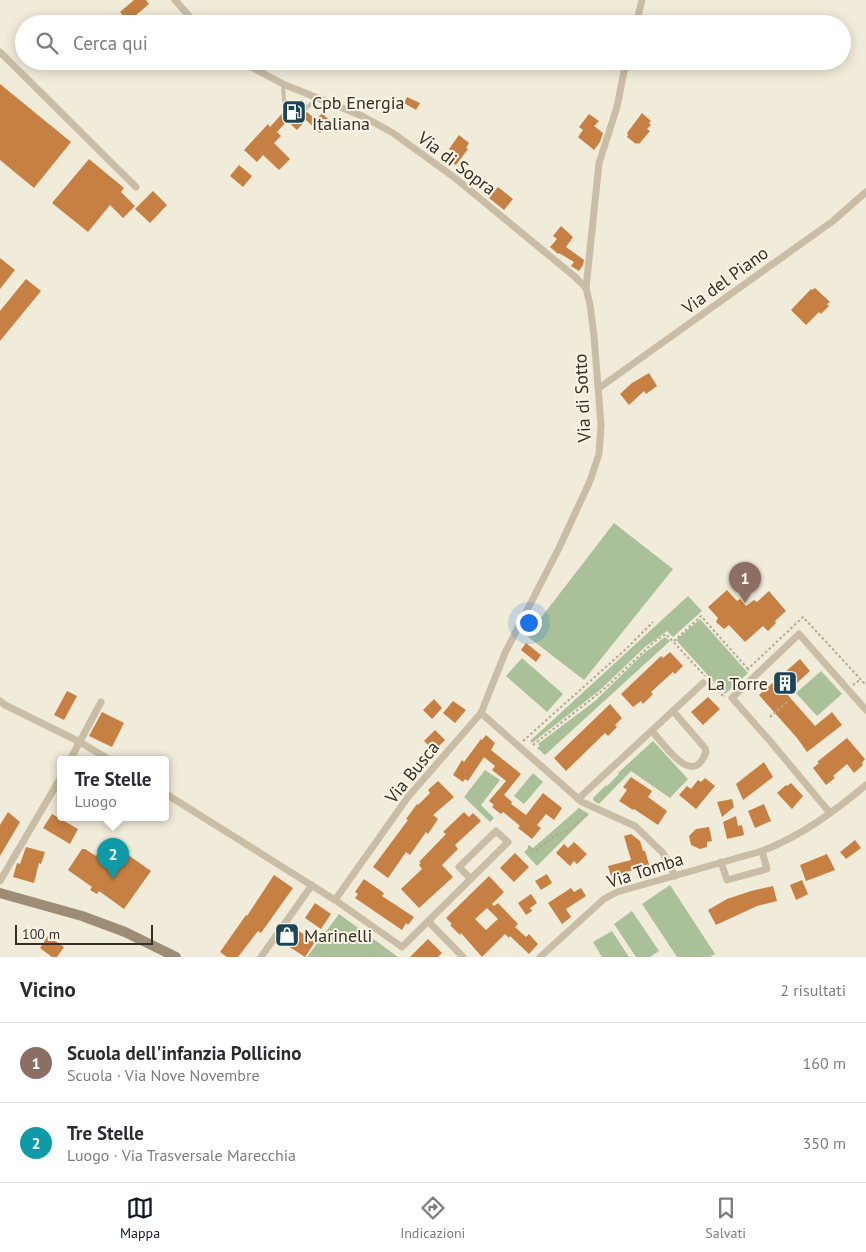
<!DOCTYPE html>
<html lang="it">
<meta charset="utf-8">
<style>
body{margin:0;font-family:"PT Sans",sans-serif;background:#f2f2f3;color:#2b2b33}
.scale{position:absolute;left:15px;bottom:12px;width:138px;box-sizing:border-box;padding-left:5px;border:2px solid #352e27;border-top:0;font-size:14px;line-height:18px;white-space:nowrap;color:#352e27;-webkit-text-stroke:4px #f9f4e5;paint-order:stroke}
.you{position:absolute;left:528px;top:622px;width:18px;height:18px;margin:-12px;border:4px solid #fff;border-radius:50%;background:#1a73e8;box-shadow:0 0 0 8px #1a73e833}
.badge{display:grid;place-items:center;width:32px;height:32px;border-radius:50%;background:#111827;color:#fff;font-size:16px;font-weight:700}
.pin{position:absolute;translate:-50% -41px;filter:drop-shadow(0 1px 2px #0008)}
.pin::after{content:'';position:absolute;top:26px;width:18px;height:15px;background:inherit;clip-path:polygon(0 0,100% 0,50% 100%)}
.popup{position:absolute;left:57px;top:756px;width:112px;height:65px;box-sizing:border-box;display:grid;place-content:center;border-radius:5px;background:#fff;filter:drop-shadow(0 1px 4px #0005);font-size:16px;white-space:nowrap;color:#7c7c81}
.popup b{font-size:19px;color:#2b2b33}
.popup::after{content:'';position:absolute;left:50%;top:100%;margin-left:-10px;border:10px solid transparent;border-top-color:#fff}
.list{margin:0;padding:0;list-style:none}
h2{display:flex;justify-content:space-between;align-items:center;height:65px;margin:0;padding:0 20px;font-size:21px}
h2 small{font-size:16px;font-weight:400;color:#7c7c81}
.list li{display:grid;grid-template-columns:32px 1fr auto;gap:15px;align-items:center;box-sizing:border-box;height:80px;padding:0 20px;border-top:1px solid #e1e1e2}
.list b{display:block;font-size:19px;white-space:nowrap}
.list p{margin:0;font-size:16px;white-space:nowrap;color:#7c7c81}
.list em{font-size:16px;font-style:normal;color:#7c7c81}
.icon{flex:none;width:28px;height:28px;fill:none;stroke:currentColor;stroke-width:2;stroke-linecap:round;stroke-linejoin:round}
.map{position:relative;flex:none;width:866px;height:957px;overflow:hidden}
.search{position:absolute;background:#fff;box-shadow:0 2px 12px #0003;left:15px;right:15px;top:15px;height:55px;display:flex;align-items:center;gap:12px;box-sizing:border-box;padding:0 18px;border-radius:28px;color:#7c7c81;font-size:19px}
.sheet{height:225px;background:#fff}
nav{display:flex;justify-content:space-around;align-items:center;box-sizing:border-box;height:70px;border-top:1px solid #e1e1e2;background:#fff;font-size:14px;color:#7c7c81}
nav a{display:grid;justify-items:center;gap:2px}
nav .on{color:#111827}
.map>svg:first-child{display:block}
</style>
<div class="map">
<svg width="866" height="957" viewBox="0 0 866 957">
<rect width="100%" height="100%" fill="#f1ebd9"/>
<g fill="#aac099">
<path d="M614 523 673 569 584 680 527 636Z"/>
<path d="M688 596 702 611 673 637 667 631 645 647 600 690 532 743 530 741Z"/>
<path d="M700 619 748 673 725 694 676 640Z"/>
<path d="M665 637 670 641 545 755 537 748 540 746 538 744 595 701 642 655Z"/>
<path d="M522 658 563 694 547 712 506 676Z"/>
<path d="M821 671 842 694 817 716 796 693Z"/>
<path d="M653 741 688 779 670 798 631 771 599 804 594 801 593 798 606 785 607 786 619 774 618 773Z"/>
<path d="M485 770 500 780 481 805 494 818 490 822 464 797Z"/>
<path d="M533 773 543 782 524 804 514 796Z"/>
<path d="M579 808 589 814 537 866 524 852 530 846 533 848Z"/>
<path d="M670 885 715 954 710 957H677L642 904Z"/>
<path d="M632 911 659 951 650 957H636L614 924Z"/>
<path d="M339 914 398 957H307Z"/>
<path d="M612 931 629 957H602L593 942Z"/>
</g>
<g fill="#c68043" fill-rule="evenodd">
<path d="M134 0H146L149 4 128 22 120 12Z"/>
<path d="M0 84 71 142 34 188 0 160Z"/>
<path d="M407 97 420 103 416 110 404 103Z"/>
<path d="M287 108 298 117H301L307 112 316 120 322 113 328 119 322 126 325 128 320 133 306 120 297 130 287 121 277 132 281 136 274 143 290 159 279 170 263 155 257 162 244 150 268 124 270 127Z"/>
<path d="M642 113 651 121 649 123 651 125 647 129 650 131 639 144 637 143 636 144 627 137 628 135 627 133Z"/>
<path d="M589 114 599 121 594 126 603 133 600 142 594 150 578 137 583 130 579 127Z"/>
<path d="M459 135 469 143 466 148 468 149 456 165 448 160 454 152 449 149Z"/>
<path d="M89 159 124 188 121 192 135 206 123 218 110 205 88 232 52 203Z"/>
<path d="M239 165 252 176 243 187 230 176Z"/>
<path d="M498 187 513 199 504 210 489 198Z"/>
<path d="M153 191 167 205 150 223 135 209Z"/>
<path d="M561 226 573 237 566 247 584 260 583 265 579 271 571 266 574 262 559 253 558 254 550 247 557 239 553 236Z"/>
<path d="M0 258 15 270 0 289Z"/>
<path d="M26 279 41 291 0 341V311Z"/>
<path d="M815 288 830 302 827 304 829 306 821 314 819 312 806 325 791 310 811 289 812 290Z"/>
<path d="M649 373 657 386 646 394 644 391 629 405 620 394 632 383Z"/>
<path d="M727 590 737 601 740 599 746 606 754 600 757 602 769 591 786 611 775 621 776 623 768 631 763 626 745 642 729 625 724 629 716 622 718 618 708 607Z"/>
<path d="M526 643 541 655 536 662 521 650Z"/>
<path d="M670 652 683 666 675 674 673 672 651 692 653 694 643 704 641 701 633 707 621 694 661 656 663 658Z"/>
<path d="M800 659 810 671 786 693 815 726 832 712 842 725 807 752 797 738 759 695Z"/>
<path d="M67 691 77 696 64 720 54 715Z"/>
<path d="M708 697 720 709 703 725 691 712Z"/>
<path d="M434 699 442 708 432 719 423 710Z"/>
<path d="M453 701 466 710 455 723 443 713Z"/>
<path d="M610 704 622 718 615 725 617 727 608 736 605 733 566 771 554 758Z"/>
<path d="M102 712 124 723 112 747 89 736Z"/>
<path d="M435 730 445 740 434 751 424 741Z"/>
<path d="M486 735 495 743 491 750 521 774 504 795 512 802 511 804 526 815 543 793 562 808 554 820 546 814 537 825 541 828 532 839 518 828 520 826 508 816 503 812 501 814 492 807 494 805 489 801 506 781 492 770 495 766 484 757 468 781 465 779 463 782 453 775 462 760 464 762 481 739 482 740Z"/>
<path d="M847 738 865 759 862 763 863 765 854 773 847 764 833 776 835 778 826 785 813 768 819 763 817 762Z"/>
<path d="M764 762 773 777 743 800 736 784Z"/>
<path d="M631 777 652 791 648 797 667 811 658 825 634 809 633 810 619 801 627 790 623 787Z"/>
<path d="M705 778 715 786 696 809 679 795 687 786 691 789 698 780 701 782Z"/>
<path d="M438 781 454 797 433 815 438 819 428 834 426 832 410 855 406 852 388 878 373 867 408 820 406 819 417 804 418 805 430 793 428 790Z"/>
<path d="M791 783 803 796 792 809 777 793 786 785 787 786Z"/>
<path d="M732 799 734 807 722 817 717 802Z"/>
<path d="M764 804 771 821 755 828 748 811Z"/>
<path d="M8 812 20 822 0 856V825Z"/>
<path d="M464 812 469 817 473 813 481 821 455 845 458 849 442 865 453 877 419 908 401 889 422 869 419 865 421 863 419 862 446 834 443 832Z"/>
<path d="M52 814 78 829 70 844 43 828Z"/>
<path d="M736 816 738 826 742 825 744 835 727 839 723 822Z"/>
<path d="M709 827 712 841 707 842V847L700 849 691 845 689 836 696 829Z"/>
<path d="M631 834 640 841 643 851H645L650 868 643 870 642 868 626 872V874L619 876 618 874 611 876 608 866 631 860 624 836Z"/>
<path d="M107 840 151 871 124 909 99 891 97 894 90 890 92 887 68 870 82 849H85L96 856Z"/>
<path d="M855 840 861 848 846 859 840 852Z"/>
<path d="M574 842 587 854 577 864 574 861 570 866 556 853 564 844 568 848Z"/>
<path d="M26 847 45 852 41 864 39 863 34 883 13 877 17 863 20 864Z"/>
<path d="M515 853 529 867 514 882 500 868Z"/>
<path d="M827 854 835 870 806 881 800 865Z"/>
<path d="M547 874 552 883 541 890 535 881Z"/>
<path d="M274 875 293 888 261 933 258 931 238 957H227L220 952 246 915 247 916Z"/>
<path d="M489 876 504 892 492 904 494 906 498 903 518 924 515 927 526 937 529 934 538 944 529 954 510 936 509 938 505 934 482 957 461 933 460 935 450 925 452 924 446 918ZM487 908 498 919 486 930 475 919Z"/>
<path d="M364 879 384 893 382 896 414 917 408 925 406 923 402 930 355 898 358 894 355 892Z"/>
<path d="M802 880 808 894 796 900 790 885Z"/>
<path d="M773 886 777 901 757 906 716 925 708 910 727 899 751 891Z"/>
<path d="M571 888 574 892 581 888 586 896 566 909 571 917 562 924 548 903Z"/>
<path d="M531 894 537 903 530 908 532 911 526 915 518 903Z"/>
<path d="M315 903 331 914 321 929 305 918Z"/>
<path d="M296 929 315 942 305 957 285 944Z"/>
<path d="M48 936 64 947 57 957H52L40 948Z"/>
<path d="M428 939 442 953 438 957H410Z"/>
</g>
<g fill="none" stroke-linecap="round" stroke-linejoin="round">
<g stroke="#b5a890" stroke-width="2" stroke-dasharray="2.5 2.5" stroke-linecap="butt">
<path d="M674 641 701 616 748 669"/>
<path d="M749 670 748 669 803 617 866 685"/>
<path d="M711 683 724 697 725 696"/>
<path d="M853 685 861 679"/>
<path d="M770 717 789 700"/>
<path d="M523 741 626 649 653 622"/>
<path d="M533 745 603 690 655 641 666 634 705 676"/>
<path d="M528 846 534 851 539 848 556 835 567 831 588 814"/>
</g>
<path stroke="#c9bea5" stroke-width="4" d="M283 84 284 101 299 114 317 99"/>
<g stroke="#c9bea5" stroke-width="7">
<path d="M175 0 196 24"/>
<path d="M636 24 642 0"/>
<path d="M0 52 136 187"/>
<path d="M240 61 283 84 362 116 393 133 455 178 574 276 586 288"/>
<path d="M599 388 833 221 866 192"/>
<path d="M0 701 5 705 80 742 110 760"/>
<path d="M481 713 582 802 635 826 663 853 675 876"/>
<path d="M652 731C665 745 693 789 706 752L705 748 673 711"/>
<path d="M70 760 101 702"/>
<path d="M166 794 335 900 402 947 508 842 496 831 459 867 471 879"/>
<path d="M578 799 703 683"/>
<path d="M830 813 770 741 732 698 799 634 866 710"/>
<path d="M721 862 727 880 767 869 762 851"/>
<path d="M0 881 61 777"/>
<path d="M335 900 408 797 481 713 505 653 559 548 590 481 599 454 601 425 594 336 590 305 586 288 599 163 617 107 626 61"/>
<path d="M428 921 463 957"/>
<path d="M261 957 312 885"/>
<path d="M540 957 604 899 617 892 762 851C801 836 834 812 866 785"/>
</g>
<path stroke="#9d8d77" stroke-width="10" d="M0 893 82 916 125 932 176 957"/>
</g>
<defs>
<symbol id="fuel-square" viewBox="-11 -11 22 22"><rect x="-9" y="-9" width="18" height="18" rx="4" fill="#1c4556" stroke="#f9f4e5"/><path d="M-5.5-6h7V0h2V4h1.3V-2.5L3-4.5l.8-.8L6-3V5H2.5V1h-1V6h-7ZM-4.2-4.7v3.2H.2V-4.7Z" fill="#fff"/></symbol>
<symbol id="building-square" viewBox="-11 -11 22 22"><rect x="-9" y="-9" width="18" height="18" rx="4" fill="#1c4556" stroke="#f9f4e5"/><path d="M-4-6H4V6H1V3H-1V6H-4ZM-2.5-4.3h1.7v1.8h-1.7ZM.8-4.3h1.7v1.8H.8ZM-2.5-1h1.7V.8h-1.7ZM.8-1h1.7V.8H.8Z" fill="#fff"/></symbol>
<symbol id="shop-square" viewBox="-11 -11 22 22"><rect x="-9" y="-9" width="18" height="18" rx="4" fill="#1c4556" stroke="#f9f4e5"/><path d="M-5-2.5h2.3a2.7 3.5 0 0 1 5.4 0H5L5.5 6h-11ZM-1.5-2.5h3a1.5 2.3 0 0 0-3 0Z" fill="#fff"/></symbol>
</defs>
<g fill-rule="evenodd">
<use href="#fuel-square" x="280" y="98" width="28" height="28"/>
<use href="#building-square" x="771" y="669" width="28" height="28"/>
<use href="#shop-square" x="273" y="921" width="28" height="28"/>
</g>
<g text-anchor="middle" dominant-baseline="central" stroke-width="4" stroke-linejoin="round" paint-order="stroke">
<g font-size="18" fill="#352e27" stroke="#f9f4e5" text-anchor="start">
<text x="312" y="102">Cpb Energia<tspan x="312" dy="21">Italiana</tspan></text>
<text x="768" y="683" text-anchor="end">La Torre</text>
<text x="304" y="935">Marinelli</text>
</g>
<g font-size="18" fill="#352e27" stroke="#f9f4e5">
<text transform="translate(457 163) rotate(37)">Via di Sopra</text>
<text transform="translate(725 280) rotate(-36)">Via del Piano</text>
<text transform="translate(582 398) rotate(-93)">Via di Sotto</text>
<text transform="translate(412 772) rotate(-51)">Via Busca</text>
<text transform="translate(645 870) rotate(-18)">Via Tomba</text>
</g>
</g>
</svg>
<div class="scale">100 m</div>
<div class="you"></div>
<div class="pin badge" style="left:745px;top:603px;background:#8d6e63">1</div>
<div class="pin badge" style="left:113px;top:879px;background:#0f9aa8">2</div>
<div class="popup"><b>Tre Stelle</b>Luogo</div>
<div class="search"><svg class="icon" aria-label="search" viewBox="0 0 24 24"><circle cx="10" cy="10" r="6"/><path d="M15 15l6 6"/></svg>Cerca qui</div>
</div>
<section class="sheet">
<h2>Vicino<small>2 risultati</small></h2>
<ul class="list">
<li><span class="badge" style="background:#8d6e63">1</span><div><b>Scuola dell'infanzia Pollicino</b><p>Scuola · Via Nove Novembre</p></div><em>160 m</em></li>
<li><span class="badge" style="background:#0f9aa8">2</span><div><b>Tre Stelle</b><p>Luogo · Via Trasversale Marecchia</p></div><em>350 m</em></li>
</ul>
</section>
<nav>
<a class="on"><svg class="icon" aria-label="map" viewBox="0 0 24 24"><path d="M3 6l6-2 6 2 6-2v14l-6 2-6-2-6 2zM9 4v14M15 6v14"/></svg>Mappa</a>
<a><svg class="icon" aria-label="directions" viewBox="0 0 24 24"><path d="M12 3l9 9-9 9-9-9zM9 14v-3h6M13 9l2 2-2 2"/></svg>Indicazioni</a>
<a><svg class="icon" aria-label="saved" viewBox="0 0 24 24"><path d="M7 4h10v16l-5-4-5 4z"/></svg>Salvati</a>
</nav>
